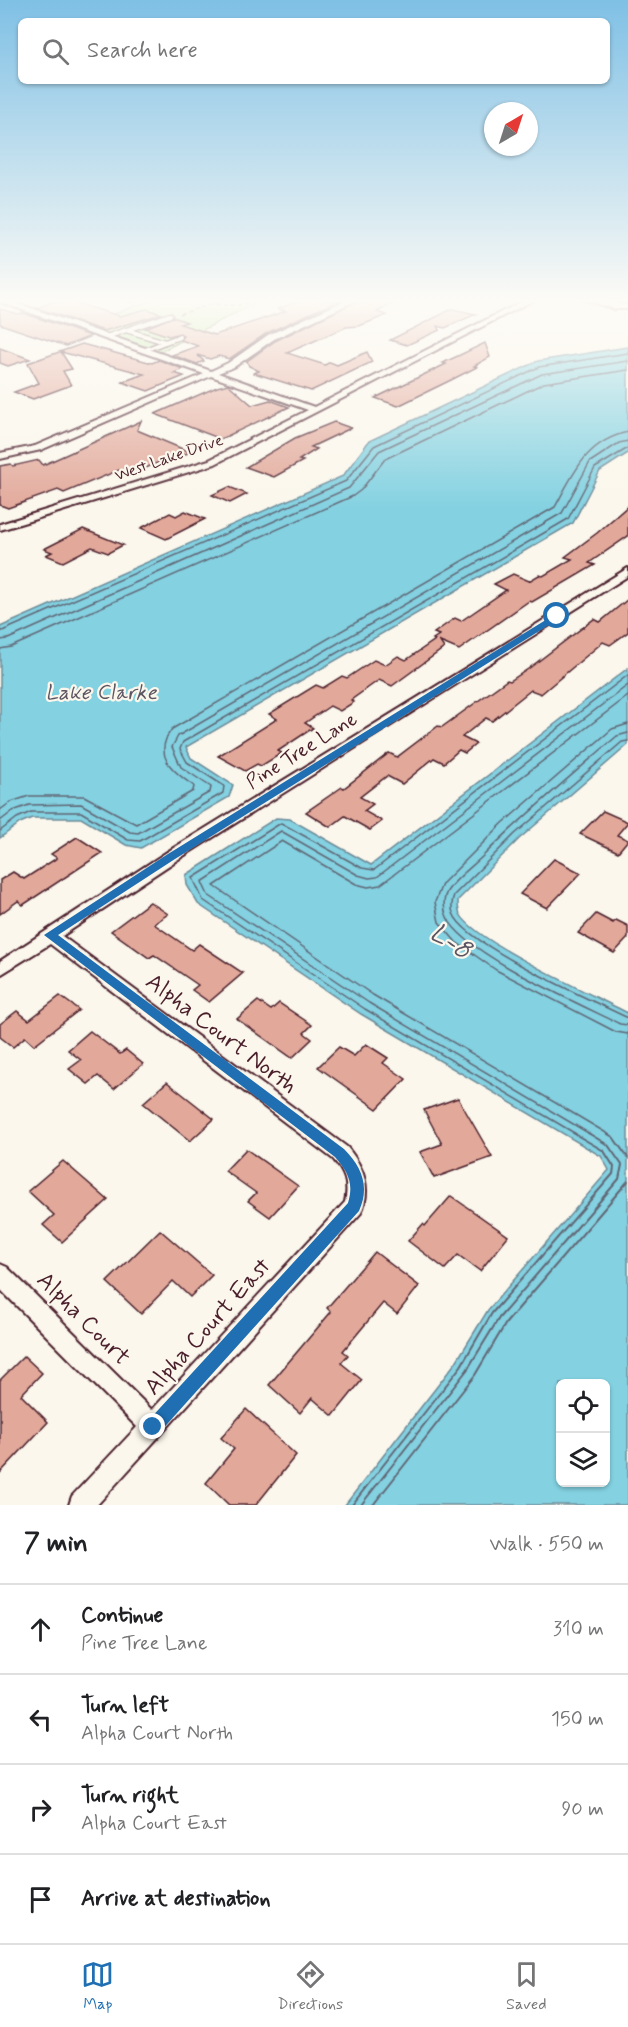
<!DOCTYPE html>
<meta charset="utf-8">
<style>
body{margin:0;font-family:Mynerve,sans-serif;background:#f6f6f6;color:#202124}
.controls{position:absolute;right:18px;bottom:18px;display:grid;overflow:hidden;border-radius:9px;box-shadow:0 2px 4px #0004}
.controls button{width:54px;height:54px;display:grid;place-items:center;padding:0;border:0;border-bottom:2px solid #e0e0e0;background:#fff;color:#202124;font:30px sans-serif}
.compass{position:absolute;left:484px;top:102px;width:54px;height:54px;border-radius:50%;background:#fff;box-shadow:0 2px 4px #0004;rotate:39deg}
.stop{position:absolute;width:18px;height:18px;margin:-14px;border:4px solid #1f6fb2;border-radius:50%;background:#fff}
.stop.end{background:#1f6fb2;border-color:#fff;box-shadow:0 2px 6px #0008}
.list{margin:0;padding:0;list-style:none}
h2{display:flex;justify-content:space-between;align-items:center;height:78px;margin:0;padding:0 24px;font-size:26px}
h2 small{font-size:20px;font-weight:400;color:#757577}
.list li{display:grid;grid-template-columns:39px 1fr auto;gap:18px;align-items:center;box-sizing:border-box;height:90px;padding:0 24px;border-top:2px solid #e0e0e0}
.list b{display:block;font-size:22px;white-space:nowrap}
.list p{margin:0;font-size:20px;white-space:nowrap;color:#757577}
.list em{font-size:20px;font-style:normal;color:#757577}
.icon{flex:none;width:33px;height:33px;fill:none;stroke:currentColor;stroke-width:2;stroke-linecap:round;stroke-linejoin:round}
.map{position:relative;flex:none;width:628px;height:1505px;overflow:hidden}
.search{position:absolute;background:#fff;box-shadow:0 2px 4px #0004;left:18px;right:18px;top:18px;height:66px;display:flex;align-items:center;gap:15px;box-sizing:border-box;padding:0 21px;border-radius:9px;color:#757577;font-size:22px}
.sheet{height:438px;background:#fff}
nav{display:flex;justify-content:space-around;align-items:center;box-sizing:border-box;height:84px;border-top:2px solid #e0e0e0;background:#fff;font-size:16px;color:#757577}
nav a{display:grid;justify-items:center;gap:3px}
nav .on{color:#1f6fb2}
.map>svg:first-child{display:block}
</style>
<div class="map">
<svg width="628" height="1505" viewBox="0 0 628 1505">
<rect width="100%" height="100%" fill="#fbf7ec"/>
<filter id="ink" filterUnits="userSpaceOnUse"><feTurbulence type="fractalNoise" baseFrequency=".0167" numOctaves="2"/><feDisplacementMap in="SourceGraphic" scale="12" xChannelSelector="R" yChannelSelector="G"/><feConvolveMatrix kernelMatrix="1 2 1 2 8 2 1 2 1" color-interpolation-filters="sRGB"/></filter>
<g filter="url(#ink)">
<path fill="#bce7a4" stroke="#838368" stroke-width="1.5" d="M156 299H263L160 352 82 325Z"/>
<g fill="#83d1e1" stroke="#6c8a98" stroke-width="1.5" fill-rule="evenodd">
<path d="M628 347V453L600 471 573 523 186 747 191 758 233 785 229 797 141 848 126 845 81 818H32L20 823 0 838V627L343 476 369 441 538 361Z"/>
<path d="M628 668V745L519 839 458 900C458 904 458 910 460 914 475 942 595 996 628 1013V1505H345L456 1362 488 1310 609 1170 601 1156 361 1014 198 904 187 885 186 875 276 818 290 819 371 865ZM560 1384H606V1482H560Z"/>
</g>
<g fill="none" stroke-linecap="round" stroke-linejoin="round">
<g stroke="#616674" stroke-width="1.5">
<path d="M0 632 346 481 374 446 539 367 628 353"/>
<path d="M0 640 8 639 349 488 379 451 542 374 628 361"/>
<path d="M0 649 11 647 353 496 361 490 385 459 544 383 628 370"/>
<path d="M628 724 612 729 503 823 442 884 435 902 439 922 456 942 496 970 616 1032 628 1034"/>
<path d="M628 733 617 736C572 775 526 813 484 855 473 866 457 877 448 890 443 897 443 909 447 917 462 953 582 1005 620 1024L628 1025"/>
<path d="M628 741 622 742 515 834 454 895C452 900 451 908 453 913 464 945 594 1001 628 1018"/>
<path d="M0 810 11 802 29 796H84L136 824 193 791 194 786C172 771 152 755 172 729L555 507C574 473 586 441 628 432"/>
<path d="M0 821 13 811 29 805 81 804 130 832 138 833 210 792 211 787 181 767 172 747 178 736 562 513 590 462 619 443 628 441"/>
<path d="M0 831 17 818 31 812H81L128 840 140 841 223 793 224 786 187 762 180 749 183 742 568 519 595 468 628 448"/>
<path d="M576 1134 365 1009 203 900 193 878 281 823 362 868 374 870 628 675"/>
<path d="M590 1134 369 1003 208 895 202 882 281 831 358 875 369 878 377 877 628 685"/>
<path d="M608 1134 373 995 214 886 282 841 356 884 368 887 380 885 628 696"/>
</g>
<g stroke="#616674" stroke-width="2">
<path d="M606 1133 613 1137 628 1158"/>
<path d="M352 1505 461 1366 492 1313 613 1174 614 1167 604 1151 573 1133"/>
<path d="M361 1505 467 1370 499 1318 619 1179 622 1165 608 1145 588 1133"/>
<path d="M373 1505 475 1375 506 1323 628 1181"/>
</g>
</g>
<g fill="#e2a99b" stroke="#4a1f2b" stroke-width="1.5">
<path d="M61 299 120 316 147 309 162 314 104 331 37 308Z"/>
<path d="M302 299H342L267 333 229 359 219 356 210 359 197 355 204 361 197 364 172 355 198 346 181 340 183 336 180 333 169 336 145 328 173 317 187 322 180 324 215 335 286 311 278 309Z"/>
<path d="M361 299 399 300 377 312 387 315 359 326 346 327 287 353 325 365 330 362 337 365 367 352 372 362 311 391 254 373 259 371 249 366 247 361 275 341Z"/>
<path d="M0 309 18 314 23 313 91 336 66 346 0 324Z"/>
<path d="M452 309 476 314 445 328 438 326 440 330 407 345 390 340Z"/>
<path d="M485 343 490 357 474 366 477 367 451 380 398 406 375 398 446 364 443 363Z"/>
<path d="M82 344 152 363 159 360 183 369 174 373 184 376 148 391 122 382 144 374 61 352 72 369 63 371 71 385 33 399 14 392 39 383 28 363Z"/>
<path d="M0 348 30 359 8 366 0 363Z"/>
<path d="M228 384 252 405 270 400 289 407 221 439 155 414 217 387Z"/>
<path d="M141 421 137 430 190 452 170 461 166 459 130 475 119 470 64 493 58 490 8 508 0 505V466L11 464 13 466 39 460 43 465Z"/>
<path d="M334 422 351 428 311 447 317 449 299 460 303 461 274 477 246 467 295 438Z"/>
<path d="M229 487 247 494 230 503 212 495Z"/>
<path d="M628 506V536L589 563 595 565 532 602 529 601 459 650 440 642 444 648 392 686 379 680 351 700 354 702 340 711 330 706 305 723 313 728 278 751 282 753 261 766 257 764 245 771 218 756 277 719 269 714 316 685 323 688 342 676 347 678 374 660 385 665 398 656 406 660 435 640 433 639 439 635 434 633 455 618 461 621 506 590 494 584 513 574 529 581 539 575 543 576 572 559 565 557 597 533Z"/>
<path d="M185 511 205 519 166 539 141 528 170 513 176 516Z"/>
<path d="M83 529 123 545 108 553 92 547 63 562 46 555 52 552 44 549Z"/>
<path d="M628 599V632L610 645 603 642 541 694 531 690 492 721 486 718 462 737 476 744 465 753 459 750 444 763 434 758 402 784 387 776 360 797 373 804 364 811 382 821 370 830 345 816 330 827 306 812 342 787 344 788 389 753 397 757 438 726 442 727 507 680 510 681 528 669 594 619 600 622Z"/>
<path d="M603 811 628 822 617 835 628 840 618 852 580 834Z"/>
<path d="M77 837 102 853 23 905 18 901 0 914V880L13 872 24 879 57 858 51 854Z"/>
<path d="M554 859 581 873 547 908 520 894Z"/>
<path d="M150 902 168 914 154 924 192 950 199 944 243 973 209 1002 192 990 198 985 154 955 149 958 111 931Z"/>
<path d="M596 914 613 923 616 920 628 926V938L614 953 578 933Z"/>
<path d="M60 996 79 1010 34 1045 25 1037 13 1047 0 1037V1024L17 1011 29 1020Z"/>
<path d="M258 1001 271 1010 279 1003 312 1025 304 1033 312 1039 292 1058 237 1019Z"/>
<path d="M90 1031 120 1054 126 1050 143 1064 114 1089 98 1076 88 1084 69 1069 81 1060 68 1050Z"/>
<path d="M366 1044 388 1058 383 1063 406 1079 377 1109 318 1067 339 1047 354 1056Z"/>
<path d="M167 1082 214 1119 190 1141 143 1103Z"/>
<path d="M458 1098 492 1157 434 1178 420 1152 442 1144 424 1110Z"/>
<path d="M246 1149 298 1186 270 1217 248 1201 256 1193 225 1171Z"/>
<path d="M63 1161 108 1200 62 1242 43 1225 54 1215 28 1191Z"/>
<path d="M451 1196 508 1236 480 1271 458 1255 445 1269 408 1241 423 1224 425 1226Z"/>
<path d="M160 1230 212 1275 190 1297 173 1281 141 1314 107 1282Z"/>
<path d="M375 1252 419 1286 397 1314 383 1303 343 1351 348 1355 341 1363 362 1380 333 1416 312 1398 300 1413 269 1385 331 1312 327 1308Z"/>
<path d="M24 1356 42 1373 21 1395 48 1422 0 1473V1380Z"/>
<path d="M246 1409 296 1455 256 1505H229L206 1483 234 1449 221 1438Z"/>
</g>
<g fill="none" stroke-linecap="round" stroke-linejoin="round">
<defs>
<g id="service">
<path d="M126 299H135"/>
<path d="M126 330 165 342 179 337"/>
<path d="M106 337 170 315"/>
<path d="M145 350 165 342"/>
</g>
<g id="minor">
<path d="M0 299H5L211 371 228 363 268 335 349 299H359L274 339 234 367 218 373 314 407 527 299H536L215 464 0 530V524L209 460 308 410 211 376 41 450 0 459V453L35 446 204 374 0 302Z"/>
<path d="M582 299 628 305V309H615Z"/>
<path d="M628 568V576L177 860 62 936 347 1147C364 1167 372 1189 361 1213L97 1505H69L72 1496 137 1427 0 1289V1264L7 1267 152 1410 345 1202C349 1184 345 1173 333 1159L50 944 0 975V961L167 852Z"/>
</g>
</defs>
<use href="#service" stroke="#4a1f2b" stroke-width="7"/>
<use href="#minor" stroke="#4a1f2b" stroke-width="4"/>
<g stroke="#4a1f2b" stroke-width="1.5" stroke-dasharray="4 3" stroke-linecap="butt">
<path d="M205 299 212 303"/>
<path d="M209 305H240L257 299"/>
<path d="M180 314 228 299"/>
</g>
<use href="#service" stroke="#fbf7ec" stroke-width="4"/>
<use href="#minor" fill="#fbf7ec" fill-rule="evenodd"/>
</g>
</g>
<linearGradient id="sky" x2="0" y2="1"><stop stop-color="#7fc0e5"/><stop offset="0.59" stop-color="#fdfbf6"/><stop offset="1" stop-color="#fdfbf6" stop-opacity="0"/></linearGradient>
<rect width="628" height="510" fill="url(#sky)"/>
<path fill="#1f6fb2" d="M557 613 561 616 560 618 175 859 58 935 344 1149C362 1167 370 1187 359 1211L159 1433 153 1436 148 1433 145 1427 148 1421 348 1203C354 1183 348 1172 335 1157L44 935 168 854Z"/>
<g text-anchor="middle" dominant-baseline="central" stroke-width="4.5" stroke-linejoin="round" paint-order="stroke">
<g font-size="16" fill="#4a1f2b" stroke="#fbf7ec">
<text transform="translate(169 458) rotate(-19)">West Lake Drive</text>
</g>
<g font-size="20" fill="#4a1f2b" stroke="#fbf7ec">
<text transform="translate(302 751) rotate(-32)">Pine Tree Lane</text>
</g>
<g font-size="21" font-style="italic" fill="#5b5462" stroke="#fbf7ec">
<text x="101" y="693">Lake Clarke</text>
</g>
<g font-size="24" fill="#4a1f2b" stroke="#fbf7ec">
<text transform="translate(221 1034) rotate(37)">Alpha Court North</text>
<text transform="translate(83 1319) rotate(45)">Alpha Court</text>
<text transform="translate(208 1327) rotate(-48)">Alpha Court East</text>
</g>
<g font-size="26" font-style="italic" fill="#5b5462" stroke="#fbf7ec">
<text transform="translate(450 942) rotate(33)">L-8</text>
</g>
</g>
</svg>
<div class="controls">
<button><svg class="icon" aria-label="locate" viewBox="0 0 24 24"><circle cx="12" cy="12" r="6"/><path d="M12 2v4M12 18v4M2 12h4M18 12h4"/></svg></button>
<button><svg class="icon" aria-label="layers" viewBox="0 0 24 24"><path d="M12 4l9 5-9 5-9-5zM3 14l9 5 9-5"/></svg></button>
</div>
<svg class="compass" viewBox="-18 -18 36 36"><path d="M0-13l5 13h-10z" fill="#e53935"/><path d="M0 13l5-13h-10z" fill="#757577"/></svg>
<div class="stop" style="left:557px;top:616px"></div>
<div class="stop end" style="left:153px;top:1427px"></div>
<div class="search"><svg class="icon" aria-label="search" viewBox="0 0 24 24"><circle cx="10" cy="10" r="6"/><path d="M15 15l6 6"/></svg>Search here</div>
</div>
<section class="sheet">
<h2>7 min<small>Walk · 550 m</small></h2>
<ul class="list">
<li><svg class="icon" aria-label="ahead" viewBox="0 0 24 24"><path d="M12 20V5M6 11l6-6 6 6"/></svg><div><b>Continue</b><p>Pine Tree Lane</p></div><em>310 m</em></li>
<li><svg class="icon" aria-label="left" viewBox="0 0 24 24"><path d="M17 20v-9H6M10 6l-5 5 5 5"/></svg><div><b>Turn left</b><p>Alpha Court North</p></div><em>150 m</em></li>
<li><svg class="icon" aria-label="right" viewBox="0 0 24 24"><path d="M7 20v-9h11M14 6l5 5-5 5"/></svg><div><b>Turn right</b><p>Alpha Court East</p></div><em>90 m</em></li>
<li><svg class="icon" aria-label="arrive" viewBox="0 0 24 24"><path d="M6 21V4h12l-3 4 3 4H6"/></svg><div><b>Arrive at destination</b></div></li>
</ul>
</section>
<nav>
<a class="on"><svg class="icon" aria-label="map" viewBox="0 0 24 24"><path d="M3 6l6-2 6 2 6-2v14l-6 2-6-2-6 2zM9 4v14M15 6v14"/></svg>Map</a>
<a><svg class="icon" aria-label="directions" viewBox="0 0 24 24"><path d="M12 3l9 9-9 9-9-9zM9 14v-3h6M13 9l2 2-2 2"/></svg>Directions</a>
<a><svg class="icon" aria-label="saved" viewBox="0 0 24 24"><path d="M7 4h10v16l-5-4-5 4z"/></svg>Saved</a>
</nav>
